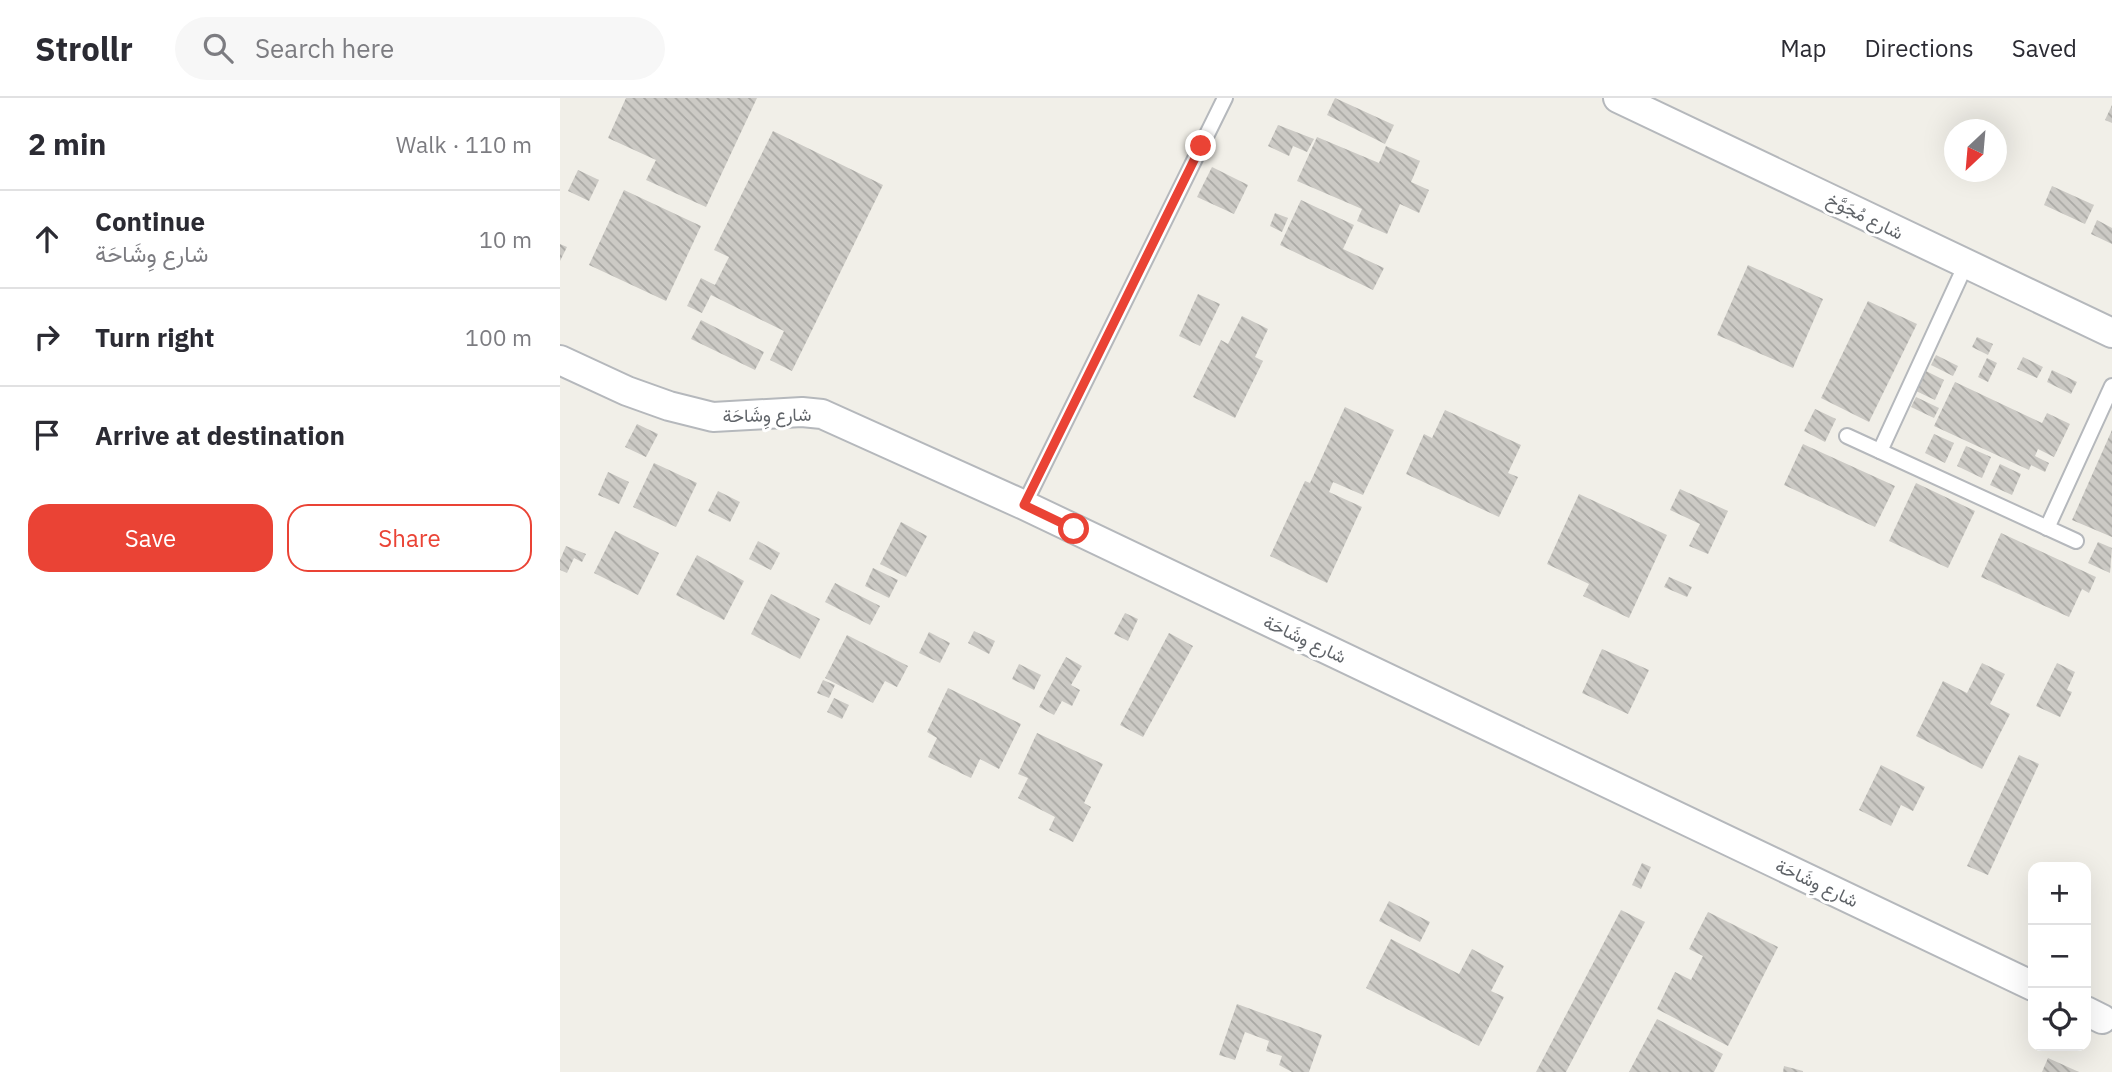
<!DOCTYPE html>
<meta charset="utf-8">
<style>
body{margin:0;font-family:"IBM Plex Sans",Vazirmatn,sans-serif;background:#f7f7f7;color:#2b2b33}
.controls{position:absolute;right:21px;bottom:21px;display:grid;overflow:hidden;border-radius:14px;box-shadow:0 7px 28px #0002}
.controls button{width:63px;height:63px;display:grid;place-items:center;padding:0;border:0;border-bottom:2px solid #e1e1e2;background:#fff;color:#2b2b33;font:35px sans-serif}
.compass{position:absolute;left:1384px;top:21px;width:63px;height:63px;border-radius:50%;background:#fff;box-shadow:0 7px 28px #0002;rotate:206deg}
.stop{position:absolute;width:21px;height:21px;margin:-16px;border:5px solid #ea4335;border-radius:50%;background:#fff}
.stop.end{background:#ea4335;border-color:#fff;box-shadow:0 2px 7px #0008}
.list{margin:0;padding:0;list-style:none}
h2{display:flex;justify-content:space-between;align-items:center;height:91px;margin:0;padding:0 28px;font-size:30px}
h2 small{font-size:23px;font-weight:400;color:#7c7c81}
.list li{display:grid;grid-template-columns:46px 1fr auto;gap:21px;align-items:center;box-sizing:border-box;height:98px;padding:0 28px;border-top:2px solid #e1e1e2}
.list b{display:block;font-size:26px;white-space:nowrap}
.list p{margin:0;font-size:23px;white-space:nowrap;color:#7c7c81}
.list em{font-size:23px;font-style:normal;color:#7c7c81}
.actions{display:flex;gap:14px;padding:21px 28px}
.actions a{flex:1;padding:16px 0;border:2px solid #ea4335;border-radius:21px;text-align:center;font-size:24px;color:#ea4335}
.actions .main{background:#ea4335;color:#fff}
.icon{flex:none;width:38px;height:38px;fill:none;stroke:currentColor;stroke-width:2;stroke-linecap:round;stroke-linejoin:round}
.map{position:relative;flex:none;width:1552px;height:974px;overflow:hidden}
header{display:flex;align-items:center;gap:42px;box-sizing:border-box;height:98px;padding:0 35px;background:#fff;border-bottom:2px solid #e1e1e2}
header strong{font-size:33px}
nav{display:flex;gap:38px;margin-inline-start:auto;font-size:24px}
.search{width:490px;height:63px;background:#f7f7f7;display:flex;align-items:center;gap:18px;box-sizing:border-box;padding:0 24px;border-radius:38px;color:#7c7c81;font-size:26px}
main{display:flex}
aside{flex:1;background:#fff}
.map>svg:first-child{display:block}
</style>
<header>
<strong>Strollr</strong>
<div class="search"><svg class="icon" aria-label="search" viewBox="0 0 24 24"><circle cx="10" cy="10" r="6"/><path d="M15 15l6 6"/></svg>Search here</div>
<nav><a>Map</a><a>Directions</a><a>Saved</a></nav>
</header>
<main>
<aside>
<h2>2 min<small>Walk · 110 m</small></h2>
<ul class="list">
<li><svg class="icon" aria-label="ahead" viewBox="0 0 24 24"><path d="M12 20V5M6 11l6-6 6 6"/></svg><div><b>Continue</b><p>شارع وِشَاحَة</p></div><em>10 m</em></li>
<li><svg class="icon" aria-label="right" viewBox="0 0 24 24"><path d="M7 20v-9h11M14 6l5 5-5 5"/></svg><div><b>Turn right</b></div><em>100 m</em></li>
<li><svg class="icon" aria-label="arrive" viewBox="0 0 24 24"><path d="M6 21V4h12l-3 4 3 4H6"/></svg><div><b>Arrive at destination</b></div></li>
</ul>
<div class="actions"><a class="main">Save</a><a>Share</a></div>
</aside>
<div class="map">
<svg width="1552" height="974" viewBox="0 0 1552 974">
<defs>
<pattern id="building-back-hatch" width="6" height="6" patternUnits="userSpaceOnUse" patternTransform="scale(1.75)"><rect width="6" height="6" fill="#cccac5"/><path d="M-1 5l2 2M0 0l6 6M5-1l2 2" fill="none" stroke="#a9a8a4"/></pattern>
</defs>
<rect width="100%" height="100%" fill="#f1efe8"/>
<g fill="url(#building-back-hatch)">
<path d="M66 0H197L146 109 86 82 96 62 48 40Z"/>
<path d="M775 0 834 27 825 46 767 17Z"/>
<path d="M1552 7V25L1545 22Z"/>
<path d="M718 27 754 41 747 54 733 48 729 58 708 48Z"/>
<path d="M213 33 323 87 232 273 210 262 224 233 151 197 142 215 127 208 141 180 155 187 169 159 154 152Z"/>
<path d="M757 39 819 65 826 48 860 63 851 84 869 92 859 115 840 106 827 136 797 123 802 111 737 83Z"/>
<path d="M652 69 688 87 674 116 637 99Z"/>
<path d="M18 72 39 82 29 103 8 93Z"/>
<path d="M1492 88 1534 107 1525 126 1484 107Z"/>
<path d="M64 92 141 128 106 203 29 167Z"/>
<path d="M741 102 794 127 783 151 824 170 813 192 720 147Z"/>
<path d="M715 115 728 120 722 134 710 128Z"/>
<path d="M1537 122 1552 130V146L1531 136Z"/>
<path d="M0 146 7 149 0 163Z"/>
<path d="M1188 167 1263 201 1233 270 1157 237Z"/>
<path d="M638 196 660 206 640 248 619 238Z"/>
<path d="M1308 203 1357 226 1309 324 1261 300Z"/>
<path d="M682 218 708 231 695 259 703 263 675 320 633 299 661 242 668 246Z"/>
<path d="M141 222 204 254 195 272 131 241Z"/>
<path d="M1417 239 1433 246 1428 257 1412 249Z"/>
<path d="M1376 257 1398 268 1393 278 1371 267Z"/>
<path d="M1463 259 1483 269 1477 280 1457 271Z"/>
<path d="M1427 260 1437 265 1428 284 1418 279Z"/>
<path d="M1492 272 1517 284 1511 296 1487 284Z"/>
<path d="M1366 273 1384 282 1375 302 1356 293Z"/>
<path d="M1395 284 1482 325 1487 315 1510 326 1494 359 1478 351 1475 358 1489 365 1485 374 1471 367 1469 372 1374 328Z"/>
<path d="M1356 299 1379 310 1374 320 1351 309Z"/>
<path d="M785 309 834 332 803 397 773 384 769 394 802 409 767 485 710 458 745 383 750 385Z"/>
<path d="M1255 311 1276 321 1265 344 1244 333Z"/>
<path d="M885 312 961 347 948 375 958 379 939 419 846 376 864 336 872 340Z"/>
<path d="M77 326 98 336 86 359 65 349Z"/>
<path d="M1552 332V439L1512 422Z"/>
<path d="M1374 336 1394 345 1385 365 1365 355Z"/>
<path d="M1243 346 1335 388 1315 429 1224 387Z"/>
<path d="M1406 348 1431 359 1422 380 1397 368Z"/>
<path d="M94 365 137 385 116 429 73 409Z"/>
<path d="M1440 366 1461 376 1452 397 1430 387Z"/>
<path d="M48 374 69 384 59 406 38 397Z"/>
<path d="M1356 385 1415 413 1388 470 1329 443Z"/>
<path d="M1120 391 1168 413 1148 456 1129 448 1140 426 1110 412Z"/>
<path d="M158 393 180 404 170 424 148 413Z"/>
<path d="M1019 396 1107 437 1069 520 1023 498 1029 486 987 466Z"/>
<path d="M341 424 367 438 346 479 320 466Z"/>
<path d="M55 433 99 455 78 497 34 475Z"/>
<path d="M1441 435 1536 479 1529 495 1522 491 1509 519 1421 479Z"/>
<path d="M198 443 220 455 211 472 189 461Z"/>
<path d="M1538 444 1552 450 1550 475 1528 465Z"/>
<path d="M6 448 26 456 22 464 14 460 7 475 0 472V462Z"/>
<path d="M137 457 184 483 164 522 116 497Z"/>
<path d="M313 470 338 482 329 500 305 488Z"/>
<path d="M1109 479 1132 489 1127 499 1104 489Z"/>
<path d="M275 485 320 508 310 527 265 504Z"/>
<path d="M211 496 260 521 240 561 191 536Z"/>
<path d="M565 515 578 521 568 543 554 536Z"/>
<path d="M414 533 435 543 429 556 408 545Z"/>
<path d="M369 534 390 545 380 565 359 555Z"/>
<path d="M609 535 633 548 583 639 560 627Z"/>
<path d="M287 537 348 568 337 589 325 583 313 605 265 580Z"/>
<path d="M1042 551 1089 572 1068 616 1022 595Z"/>
<path d="M506 559 522 568 511 587 520 592 512 608 502 603 494 617 479 609Z"/>
<path d="M1422 565 1445 576 1430 606 1450 616 1422 671 1356 638 1383 583 1407 595Z"/>
<path d="M1497 565 1515 574 1507 592 1512 594 1500 619 1476 608Z"/>
<path d="M459 566 481 577 474 592 452 581Z"/>
<path d="M263 582 275 587 269 600 257 595Z"/>
<path d="M388 590 461 626 439 671 420 661 411 680 368 659 377 640 367 634Z"/>
<path d="M274 600 289 607 282 621 267 614Z"/>
<path d="M477 635 543 666 524 705 531 709 513 744 489 732 495 719 458 700 468 680 458 676Z"/>
<path d="M1459 657 1479 666 1428 777 1407 768Z"/>
<path d="M1321 667 1365 689 1353 713 1341 707 1331 728 1299 712Z"/>
<path d="M1082 765 1091 769 1081 791 1072 787Z"/>
<path d="M829 803 870 824 860 844 819 823Z"/>
<path d="M1061 812 1085 824 1006 974H976Z"/>
<path d="M1148 814 1218 849 1168 948 1097 911 1115 874 1131 882 1143 858 1129 851Z"/>
<path d="M831 841 899 876 912 851 944 868 931 893 944 899 919 948 806 890Z"/>
<path d="M677 906 762 937 749 974H732L719 967 722 958 706 953 709 943 685 934 675 962 659 957Z"/>
<path d="M1097 921 1163 956 1154 974H1069Z"/>
<path d="M1488 960 1519 974H1482Z"/>
<path d="M1224 968 1243 973V974H1223Z"/>
</g>
<g fill="none" stroke-linecap="round" stroke-linejoin="round">
<defs>
<g id="service">
<path d="M1287 338 1516 443"/>
<path d="M1320 353 1406 166"/>
<path d="M464 407 665 0"/>
<path d="M1487 430 1552 288"/>
</g>
<g id="minor">
<path d="M1058 0 1552 235"/>
<path d="M0 262 67 293 109 308 153 319 242 314 262 316 464 407 1473 888"/>
<path d="M1526 913 1542 921"/>
</g>
</defs>
<use href="#service" stroke="#b5b8bc" stroke-width="18"/>
<use href="#minor" stroke="#b5b8bc" stroke-width="32"/>
<use href="#service" stroke="#fff" stroke-width="14"/>
<use href="#minor" stroke="#fff" stroke-width="28"/>
</g>
<g fill="none" stroke-linecap="round" stroke-linejoin="round">
<path stroke="#ea4335" stroke-width="9" d="M514 431 464 407 641 48"/>
</g>
<g text-anchor="middle" dominant-baseline="central" stroke-width="6" stroke-linejoin="round" paint-order="stroke">
<g font-size="18" fill="#5f6368" stroke="#fff">
<text transform="translate(1305 118) rotate(26)">شارع مُجَوَّخ</text>
<text transform="translate(207 317) rotate(-1)">شارع وِشَاحَة</text>
<text transform="translate(745 541) rotate(25)">شارع وِشَاحَة</text>
<text transform="translate(1257 785) rotate(25)">شارع وِشَاحَة</text>
</g>
</g>
</svg>
<div class="controls">
<button>+</button>
<button>−</button>
<button><svg class="icon" aria-label="locate" viewBox="0 0 24 24"><circle cx="12" cy="12" r="6"/><path d="M12 2v4M12 18v4M2 12h4M18 12h4"/></svg></button>
</div>
<svg class="compass" viewBox="-18 -18 36 36"><path d="M0-13l5 13h-10z" fill="#e53935"/><path d="M0 13l5-13h-10z" fill="#7c7c81"/></svg>
<div class="stop" style="left:514px;top:431px"></div>
<div class="stop end" style="left:641px;top:48px"></div>
</div>
</main>
